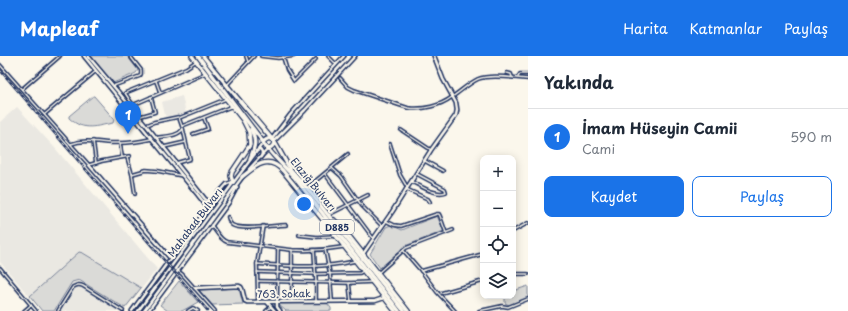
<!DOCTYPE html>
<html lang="tr">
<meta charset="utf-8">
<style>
body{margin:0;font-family:"Playpen Sans",sans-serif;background:#f2f2f3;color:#1f2937}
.controls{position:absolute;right:12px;bottom:12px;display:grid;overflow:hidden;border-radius:8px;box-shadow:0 2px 10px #0003}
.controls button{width:36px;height:36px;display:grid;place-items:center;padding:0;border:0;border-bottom:1px solid #e0e1e3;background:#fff;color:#1f2937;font:20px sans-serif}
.you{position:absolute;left:304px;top:148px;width:14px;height:14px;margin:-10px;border:3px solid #fff;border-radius:50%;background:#1a73e8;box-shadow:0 0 0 6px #1a73e833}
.badge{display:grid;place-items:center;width:26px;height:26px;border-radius:50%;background:#1a73e8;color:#fff;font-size:13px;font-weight:700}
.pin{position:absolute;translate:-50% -33px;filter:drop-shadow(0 1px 2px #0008)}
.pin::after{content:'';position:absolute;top:21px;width:14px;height:12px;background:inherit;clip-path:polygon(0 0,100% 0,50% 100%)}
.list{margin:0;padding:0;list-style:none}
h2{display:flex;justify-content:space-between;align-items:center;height:52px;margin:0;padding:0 16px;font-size:17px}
h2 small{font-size:13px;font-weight:400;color:#747a83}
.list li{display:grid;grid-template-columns:26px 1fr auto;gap:12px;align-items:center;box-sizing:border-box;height:56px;padding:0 16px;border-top:1px solid #e0e1e3}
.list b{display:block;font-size:15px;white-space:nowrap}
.list p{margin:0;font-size:13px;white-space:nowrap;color:#747a83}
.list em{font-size:13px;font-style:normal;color:#747a83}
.actions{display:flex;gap:8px;padding:12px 16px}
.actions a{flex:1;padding:9px 0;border:1px solid #1a73e8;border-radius:8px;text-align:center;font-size:14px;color:#1a73e8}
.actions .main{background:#1a73e8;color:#fff}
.icon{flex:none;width:22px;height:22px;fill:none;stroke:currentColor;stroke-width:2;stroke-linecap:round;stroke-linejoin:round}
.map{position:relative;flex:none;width:528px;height:255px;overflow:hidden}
header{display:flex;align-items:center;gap:24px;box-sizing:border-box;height:56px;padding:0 20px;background:#1a73e8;color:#fff}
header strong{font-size:19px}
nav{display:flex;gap:22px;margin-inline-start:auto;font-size:14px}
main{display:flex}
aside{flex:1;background:#fff}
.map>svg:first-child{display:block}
</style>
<header>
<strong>Mapleaf</strong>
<nav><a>Harita</a><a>Katmanlar</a><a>Paylaş</a></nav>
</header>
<main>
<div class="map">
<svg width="528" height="255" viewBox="0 0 528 255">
<rect width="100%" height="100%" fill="#fbf7ec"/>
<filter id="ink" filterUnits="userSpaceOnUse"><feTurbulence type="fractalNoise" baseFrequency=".025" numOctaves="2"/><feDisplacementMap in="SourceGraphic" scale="8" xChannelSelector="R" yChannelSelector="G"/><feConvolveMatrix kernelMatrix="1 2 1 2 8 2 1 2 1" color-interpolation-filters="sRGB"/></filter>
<g filter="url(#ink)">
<g fill="#eae8e2">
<path d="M182 40 186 57 166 63 162 46 165 45Z"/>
<path d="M17 51 54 91 157 213 124 255H43L35 247 0 206V66Z"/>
</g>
<g fill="#dadad7" stroke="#7a849a">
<path d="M91 0H127L138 14 136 17 113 27Z"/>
<path d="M93 40H94L114 63 113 67C96 70 84 76 69 62V60Z"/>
<path d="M437 160 444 175 405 190 380 212 370 198 386 171 391 169 402 174Z"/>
<path d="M79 196 83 197 141 232 125 252 79 224 72 226 54 255H42L30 240Z"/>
<path d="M179 225 198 246 182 255H168L160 249Z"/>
<path d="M528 230V242L509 249 505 247V240H513V235Z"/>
<path d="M238 232 239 233 243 248 212 249 199 234Z"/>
<path d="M280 247H327L331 252V255H286L279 249Z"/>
</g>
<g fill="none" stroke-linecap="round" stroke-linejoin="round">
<defs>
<g id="street">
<path d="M246 0 248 6"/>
<path d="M261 0 278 2 294 0"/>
<path d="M328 0 336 8"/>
<path d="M283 1 287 14 294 25 316 3"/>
<path d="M195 6 186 12 125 37 133 49 206 17"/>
<path d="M0 9 89 109 102 105 130 100"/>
<path d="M507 17 511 18 512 21"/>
<path d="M518 21 520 18H528"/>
<path d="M340 22 348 31 354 34 408 52C423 54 440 50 452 41 461 35 468 28 478 23 490 18 515 22 528 23"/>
<path d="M156 25 160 36"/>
<path d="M227 29 254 0"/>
<path d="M113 30 140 20 141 18V14L130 0"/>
<path d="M22 33 60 0"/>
<path d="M133 49 141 60 155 56 151 41"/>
<path d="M45 58 96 15"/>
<path d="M147 69 154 66 178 61"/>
<path d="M182 70 230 51"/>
<path d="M401 74 431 94"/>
<path d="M193 78 208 73 204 62"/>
<path d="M156 82C165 80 177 81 183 73L179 62 226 43"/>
<path d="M93 85 96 107"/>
<path d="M120 87 122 101"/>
<path d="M71 88C87 82 104 88 120 87 131 87 142 85 151 83"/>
<path d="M390 88 400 119 407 131"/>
<path d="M164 91 186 86 183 73"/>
<path d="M127 101 132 118 135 138"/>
<path d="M425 105 443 115"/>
<path d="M176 107 190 103 186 87"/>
<path d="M332 112 341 120 362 150 382 170"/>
<path d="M132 118 146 114 158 115 183 120"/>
<path d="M325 118 373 182"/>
<path d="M412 126C421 130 435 140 446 136L445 133 417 118"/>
<path d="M307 132 348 98"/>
<path d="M406 133 428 143 430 146"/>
<path d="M328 159 368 139"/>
<path d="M228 161C229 164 229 167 232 169 242 175 273 169 286 169"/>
<path d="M386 165 394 169 401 170 437 158H439L440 160 446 177"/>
<path d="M211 169C216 175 220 184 227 186L292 194C309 195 326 194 343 191"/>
<path d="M513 175 528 167"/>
<path d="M299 179 317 181 335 180"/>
<path d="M325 193 330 218 332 245"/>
<path d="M292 194V245"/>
<path d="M314 194 316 226V245"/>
<path d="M403 194 422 216 437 236 455 255"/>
<path d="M257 208C289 210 322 213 355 205"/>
<path d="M0 212 36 255"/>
<path d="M178 215 182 218 215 255"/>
<path d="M421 215 483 198"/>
<path d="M257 216 316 218 360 217 363 215"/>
<path d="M378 217 406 192 453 174"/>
<path d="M513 218H528"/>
<path d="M258 225 349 227 372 226"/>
<path d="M349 227 351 245"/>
<path d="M441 237 483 225"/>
<path d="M258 245 257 208 263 170"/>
<path d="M277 245 278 193"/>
<path d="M24 255 31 249"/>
<path d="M58 255 73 231C77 229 79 228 83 230L123 255"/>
<path d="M188 255 193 252 198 255"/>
<path d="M266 255 271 251"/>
<path d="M479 255 502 250 508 251 528 243"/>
</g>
<g id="secondary">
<path d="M84 0 198 139 208 152"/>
<path d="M88 0 146 69 205 143 209 146H213"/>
<path d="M272 83 291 58 344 0"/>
<path d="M274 85 305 54 355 0"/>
<path d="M89 109 171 203"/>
<path d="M363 198 392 156 431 94 456 59 457 54 456 47 443 23 434 0"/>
<path d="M195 232 239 230 241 231 242 233 245 245 247 246 375 245 384 242"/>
<path d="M277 245V251L280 255"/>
<path d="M267 246 275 255"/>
</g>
<g id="primary">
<path d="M256 95 260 94 261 95 262 97 261 101"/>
<path d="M249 113 268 93"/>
<path d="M132 255 218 138 227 128 233 126"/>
<path d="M138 255 263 87"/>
<path d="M144 255 243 120"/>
<path d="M148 255 229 146 237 131"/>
</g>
<g id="highway">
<path d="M192 0 243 64 249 76 250 89 232 116 231 120 233 126"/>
<path d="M198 0 263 86 265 90 268 93C272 91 274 90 274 85 270 81 267 82 263 86"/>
<path d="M203 0 234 38 271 82"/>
<path d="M274 85 290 113 307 132 404 255"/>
<path d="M268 93 275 101 294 121 399 255"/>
<path d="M250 103C255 90 257 86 251 73"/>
<path d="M242 121C255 110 268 98 283 115L324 165"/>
<path d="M324 163 336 180 395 255"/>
<path d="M334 164 345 175 408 255"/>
</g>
</defs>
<use href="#street" stroke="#1b2f5e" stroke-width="4.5"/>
<use href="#secondary" stroke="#1b2f5e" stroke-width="5.5"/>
<use href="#primary" stroke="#1b2f5e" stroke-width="5.5"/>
<use href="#highway" stroke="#1b2f5e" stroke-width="6"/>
<use href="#street" stroke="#fbf7ec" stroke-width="1.5"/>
<use href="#secondary" stroke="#fbf7ec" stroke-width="2.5"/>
<use href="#primary" stroke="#fbf7ec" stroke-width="2.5"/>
<use href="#highway" stroke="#fbf7ec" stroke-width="3.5"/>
<defs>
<path id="rail" d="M0 14 208 255"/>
</defs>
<use href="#rail" stroke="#1b2f5e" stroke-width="2.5"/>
<use href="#rail" stroke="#fbf7ec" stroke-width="1" stroke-dasharray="3" stroke-linecap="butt"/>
</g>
</g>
<g text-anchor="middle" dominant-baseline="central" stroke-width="4" stroke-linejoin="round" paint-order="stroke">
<rect fill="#fbf7ec" stroke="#5e6b89" stroke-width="1" x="320" y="164" width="34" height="14" rx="3"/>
<g font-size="9" font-weight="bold" fill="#1b2f5e">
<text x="337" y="171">D885</text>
</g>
<g font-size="10" fill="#1b2f5e" stroke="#fbf7ec">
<text transform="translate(314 128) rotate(51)">Elazığ Bulvarı</text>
<text transform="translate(194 166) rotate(-53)">Mahabad Bulvarı</text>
<text transform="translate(284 237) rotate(-1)">763. Sokak</text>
</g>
</g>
</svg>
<div class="controls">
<button>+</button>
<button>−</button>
<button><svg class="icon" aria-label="locate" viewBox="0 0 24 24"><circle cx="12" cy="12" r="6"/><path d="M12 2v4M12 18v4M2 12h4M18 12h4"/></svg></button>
<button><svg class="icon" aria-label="layers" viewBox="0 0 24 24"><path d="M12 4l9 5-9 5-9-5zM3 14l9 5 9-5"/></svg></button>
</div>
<div class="you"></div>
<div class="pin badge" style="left:128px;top:78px">1</div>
</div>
<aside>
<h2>Yakında<small></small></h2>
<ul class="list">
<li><span class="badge">1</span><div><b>İmam Hüseyin Camii</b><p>Cami</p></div><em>590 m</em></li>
</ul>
<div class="actions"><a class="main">Kaydet</a><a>Paylaş</a></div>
</aside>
</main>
